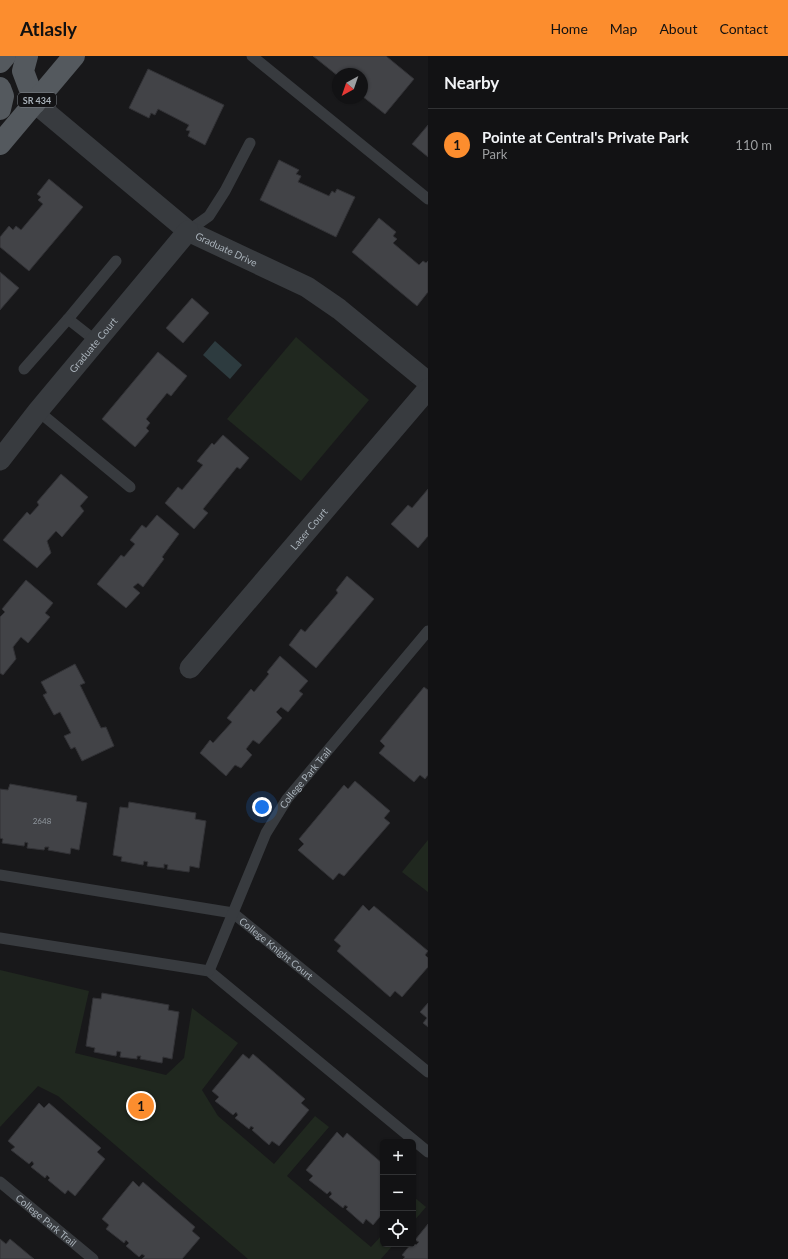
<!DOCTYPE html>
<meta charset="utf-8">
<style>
body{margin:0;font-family:Lato,sans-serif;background:#1b1b1d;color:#f1f3f6}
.controls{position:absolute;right:12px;bottom:12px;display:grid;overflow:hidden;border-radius:6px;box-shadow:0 1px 3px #0004}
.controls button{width:36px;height:36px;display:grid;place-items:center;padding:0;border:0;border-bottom:1px solid #313234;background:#121214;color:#f1f3f6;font:20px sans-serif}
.compass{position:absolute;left:332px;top:12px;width:36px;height:36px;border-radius:50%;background:#121214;box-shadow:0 1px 3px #0004;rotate:220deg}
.you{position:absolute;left:262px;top:751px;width:14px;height:14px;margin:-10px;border:3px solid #fff;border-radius:50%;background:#1a73e8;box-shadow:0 0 0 6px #1a73e833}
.badge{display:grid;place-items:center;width:26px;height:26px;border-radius:50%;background:#fc8d2e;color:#111;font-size:13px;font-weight:700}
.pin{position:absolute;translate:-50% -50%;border:2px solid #fff;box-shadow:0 1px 4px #0006}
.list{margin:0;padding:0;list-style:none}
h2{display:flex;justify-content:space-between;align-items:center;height:52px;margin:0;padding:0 16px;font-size:17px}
h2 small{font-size:13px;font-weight:400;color:#9c9ea0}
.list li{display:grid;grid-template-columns:26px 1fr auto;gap:12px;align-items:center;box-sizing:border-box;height:72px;padding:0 16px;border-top:1px solid #313234}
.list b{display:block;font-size:15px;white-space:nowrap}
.list p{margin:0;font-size:13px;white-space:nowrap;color:#9c9ea0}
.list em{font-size:13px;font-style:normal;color:#9c9ea0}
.icon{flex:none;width:22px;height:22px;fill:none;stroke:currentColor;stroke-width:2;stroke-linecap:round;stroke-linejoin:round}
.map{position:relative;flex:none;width:428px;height:1203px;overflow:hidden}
header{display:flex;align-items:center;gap:24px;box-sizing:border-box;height:56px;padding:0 20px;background:#fc8d2e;color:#111}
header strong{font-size:19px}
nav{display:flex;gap:22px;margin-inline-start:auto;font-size:14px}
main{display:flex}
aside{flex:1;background:#121214}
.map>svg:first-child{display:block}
</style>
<header>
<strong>Atlasly</strong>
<nav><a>Home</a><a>Map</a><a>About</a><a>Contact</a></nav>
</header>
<main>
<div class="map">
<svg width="428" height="1203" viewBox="0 0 428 1203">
<rect width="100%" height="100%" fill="#18181a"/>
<g fill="#20281f">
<path d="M296 281 369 344 301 425 227 363Z"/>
<path d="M428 784V836L402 816Z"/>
<path d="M0 914 89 935 75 997 166 1019 184 1002 192 952 238 987 202 1034 218 1060 274 1108 315 1060 329 1071 287 1120 371 1191 383 1178V1188H394L381 1203H248L58 1040 38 1030 0 1071Z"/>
<path d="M414 1141 426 1151 413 1166V1143Z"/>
</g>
<path fill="#2d3b3f" d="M215 285 242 309 230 323 203 299Z"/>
<g fill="#424347" stroke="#323236">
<path d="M313 0H386L414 23 385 58 362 40V18H338V20Z"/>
<path d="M148 13 224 49 205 89 188 80 190 75 186 74 189 69 158 53 155 59 151 57 149 62 129 52Z"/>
<path d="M428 69V101L412 88Z"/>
<path d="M279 104 299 114 296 118 301 120 298 126 329 140 332 135 335 137 337 133 355 141 336 181 260 144Z"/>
<path d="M49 123 83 151 29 215 0 191V181L9 170 13 174 16 170 21 174 43 148 38 144 41 141 37 138Z"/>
<path d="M379 162 396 176 393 180 397 183 393 187 419 209 423 205 426 207 428 205V236L417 250 352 196Z"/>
<path d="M0 216 19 232 0 254Z"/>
<path d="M192 242 209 257 183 287 166 272Z"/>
<path d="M158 296 187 320 171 340 167 337 146 363 150 367 146 372 149 375 135 391 102 363Z"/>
<path d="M223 379 249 402 240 413 237 411 203 453 208 457 194 473 165 447 178 431 182 434 203 409 197 405 212 387 214 389Z"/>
<path d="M61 418 88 441 80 450 84 455 62 481 56 475 47 485 51 497 37 512 3 484 27 456 30 459 39 449 37 446Z"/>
<path d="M428 433V480L418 492 391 468 408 449 412 452Z"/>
<path d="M157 459 179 478 162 501 164 503 143 531 138 527 133 531 140 537 126 552 97 528 121 499 124 501 135 488 130 484 142 469 146 472Z"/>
<path d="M347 520 374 543 316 612 289 589 301 573 305 576 338 537 336 534Z"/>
<path d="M26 524 53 547 45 557 50 561 28 587 21 581 13 591 16 603 3 619 0 617V561L5 556 2 553Z"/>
<path d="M280 600 308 625 299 635 303 638 288 656 281 651 276 656 282 662 259 688 253 684 246 693 252 699 241 712 235 709 226 720 200 697 210 684 213 687 232 666 227 662 251 633 254 636 269 618 267 616Z"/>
<path d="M75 608 85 627 80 629 101 672 106 671 114 690 82 705 75 691 71 693 64 680 71 677 60 656 54 659 43 639 47 637 41 626Z"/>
<path d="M424 631 428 634V719L425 723 420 719 414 726 379 697 385 690 380 685Z"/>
<path d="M355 725 390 755 384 762 390 767 344 820 339 817 333 824 298 794 304 788 299 783 344 729 348 733Z"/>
<path d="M10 728 77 740 76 745 87 747 79 794 71 792 70 798 48 794 49 791H45L44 794 27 792 28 787 25 786 24 790 2 787 3 783 0 782V733L8 734Z"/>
<path d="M129 746 196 757 195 763 206 765 199 812 190 810 189 816 167 813 168 809 164 808V812L147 810 148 806 144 805 143 809 121 805 122 801 113 799 120 751 128 752Z"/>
<path d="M363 849 369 855 374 850 428 895 425 899 428 902V911L402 941 395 935 390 941 337 895 341 890 334 884Z"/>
<path d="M102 937 169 949 168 954 179 956 172 1003 163 1001 162 1007 140 1003 141 1000H137V1003L120 1001 121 996 117 995 116 1000 94 996 95 992 86 990 93 942 101 943Z"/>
<path d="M428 947V971L423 967 427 962 420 956Z"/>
<path d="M243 998 249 1003 253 998 305 1043 301 1047 309 1054 279 1090 272 1085 269 1089 252 1074 254 1072 251 1070 249 1073 235 1062 238 1059 236 1056 233 1059 215 1045 219 1041 212 1035Z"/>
<path d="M39 1047 44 1052 49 1047 101 1092 97 1096 105 1103 75 1140 68 1134 65 1138 48 1124 50 1122 47 1119 45 1122 31 1111 34 1108 32 1105 29 1108 11 1094 15 1091 8 1085Z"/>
<path d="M337 1076 343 1082 347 1077 383 1108V1157L373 1169 366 1163 363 1168 346 1153 348 1151 345 1149 343 1152 329 1141 332 1138 330 1135 327 1138 309 1124 313 1120 306 1114Z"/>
<path d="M133 1125 139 1131 143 1126 195 1171 192 1175 200 1182 182 1203H142L145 1200 142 1198 139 1201 126 1190 129 1187 126 1184 124 1187 106 1173 109 1169 102 1163Z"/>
<path d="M428 1168V1203H403L405 1201 402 1199 411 1188H413V1186L416 1189 419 1186 415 1184Z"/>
<path d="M0 1183 6 1188 10 1183 34 1203H0Z"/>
</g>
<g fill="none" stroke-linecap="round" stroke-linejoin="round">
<g stroke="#383b3f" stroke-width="11">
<path d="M252 0 428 143"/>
<path d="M188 175 209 160 225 135 250 87"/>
<path d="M96 285 68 263 116 205"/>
<path d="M24 313 68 263"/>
<path d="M38 355 130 431"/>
<path id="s1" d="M0 819 233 857 428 1016"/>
<path d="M0 882 209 915 428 1096"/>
<path id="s2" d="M209 915 266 777 287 743 428 575"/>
<path id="s3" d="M0 1126 93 1203"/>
</g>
<g stroke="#383b3f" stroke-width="21">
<path id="s4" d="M35 47 188 175 307 231 339 253 428 326"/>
<path id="s5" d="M0 404 38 355 188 175"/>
<path id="s6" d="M190 612 428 333"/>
</g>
<g stroke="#54595e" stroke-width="22">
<path d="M27 0 23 15 35 47"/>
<path d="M0 6 5 0"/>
<path d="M0 32 3 40 0 53"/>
<path d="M0 88 74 0"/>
</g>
</g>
<g text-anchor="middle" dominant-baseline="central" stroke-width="3" stroke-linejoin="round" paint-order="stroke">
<g font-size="8" fill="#8f969d">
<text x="42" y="765">2648</text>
</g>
<rect fill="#131315" stroke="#7c8288" stroke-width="1" x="18" y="37" width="38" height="14" rx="3"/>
<g font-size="9" font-weight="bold" fill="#a9b2ba">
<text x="37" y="44">SR 434</text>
</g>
<g font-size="10" fill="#a9b2ba" stroke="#131315">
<text stroke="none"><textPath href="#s4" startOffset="242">Graduate Drive</textPath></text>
<text stroke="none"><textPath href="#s5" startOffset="148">Graduate Court</textPath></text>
<text stroke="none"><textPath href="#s6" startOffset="183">Laser Court</textPath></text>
<text stroke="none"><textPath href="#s2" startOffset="217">College Park Trail</textPath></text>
<text stroke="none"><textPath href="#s1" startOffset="292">College Knight Court</textPath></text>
<text stroke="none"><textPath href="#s3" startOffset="60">College Park Trail</textPath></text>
</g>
</g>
</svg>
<div class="controls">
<button>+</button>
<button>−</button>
<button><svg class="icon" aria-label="locate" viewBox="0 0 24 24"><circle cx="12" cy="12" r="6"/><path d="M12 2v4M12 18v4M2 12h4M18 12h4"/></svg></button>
</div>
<svg class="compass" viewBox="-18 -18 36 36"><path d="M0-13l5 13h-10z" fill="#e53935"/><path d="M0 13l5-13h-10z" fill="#9c9ea0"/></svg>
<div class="you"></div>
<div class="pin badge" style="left:141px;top:1050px">1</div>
</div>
<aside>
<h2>Nearby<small></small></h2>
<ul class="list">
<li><span class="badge">1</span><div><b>Pointe at Central's Private Park</b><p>Park</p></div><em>110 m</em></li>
</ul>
</aside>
</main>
